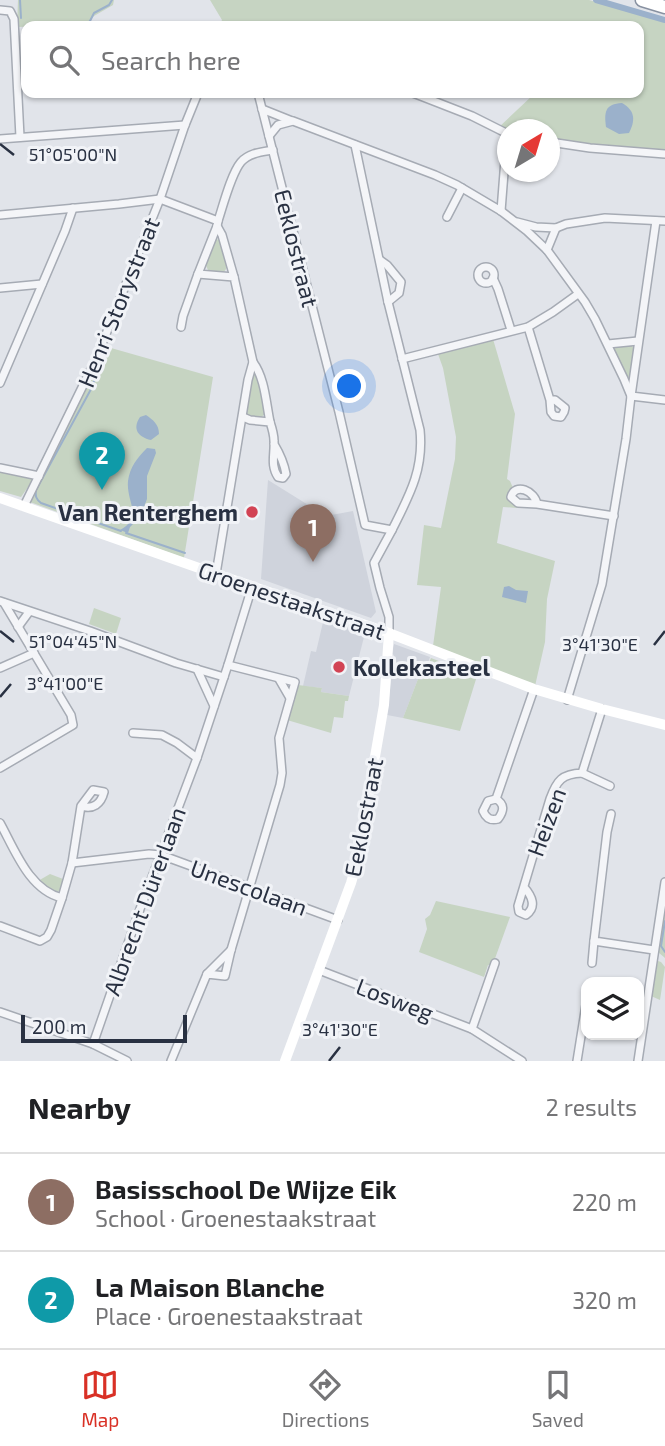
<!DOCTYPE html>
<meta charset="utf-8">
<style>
body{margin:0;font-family:"Exo 2",sans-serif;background:#f2f2f2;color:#202124}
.controls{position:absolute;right:21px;bottom:21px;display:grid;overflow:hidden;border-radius:14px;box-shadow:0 2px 5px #0004}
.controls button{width:63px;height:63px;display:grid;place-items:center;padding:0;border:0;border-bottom:2px solid #e0e0e0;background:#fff;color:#202124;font:35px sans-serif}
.compass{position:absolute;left:497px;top:119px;width:63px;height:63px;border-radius:50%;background:#fff;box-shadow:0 2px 5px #0004;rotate:38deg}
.scale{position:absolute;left:21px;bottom:18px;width:166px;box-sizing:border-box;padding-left:7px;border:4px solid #293142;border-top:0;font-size:19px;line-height:24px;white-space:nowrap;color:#293142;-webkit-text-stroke:5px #f1f3f7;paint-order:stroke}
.you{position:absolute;left:350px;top:387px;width:24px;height:24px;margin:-18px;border:5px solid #fff;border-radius:50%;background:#1a73e8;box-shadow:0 0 0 10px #1a73e833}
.badge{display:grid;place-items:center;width:46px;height:46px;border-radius:50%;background:#d93025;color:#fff;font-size:23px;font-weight:700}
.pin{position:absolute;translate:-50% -58px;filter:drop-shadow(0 2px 4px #0008)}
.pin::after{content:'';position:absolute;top:37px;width:24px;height:21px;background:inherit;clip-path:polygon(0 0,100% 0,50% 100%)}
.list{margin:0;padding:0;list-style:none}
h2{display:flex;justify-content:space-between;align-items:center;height:91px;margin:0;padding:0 28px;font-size:30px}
h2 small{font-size:23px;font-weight:400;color:#757577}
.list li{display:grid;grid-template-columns:46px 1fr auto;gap:21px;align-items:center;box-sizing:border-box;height:98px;padding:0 28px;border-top:2px solid #e0e0e0}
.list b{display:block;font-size:26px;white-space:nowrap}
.list p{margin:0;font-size:23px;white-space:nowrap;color:#757577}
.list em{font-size:23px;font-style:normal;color:#757577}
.icon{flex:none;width:38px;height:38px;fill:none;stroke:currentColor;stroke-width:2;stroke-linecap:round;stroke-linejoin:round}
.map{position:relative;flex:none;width:665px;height:1061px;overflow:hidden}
.search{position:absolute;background:#fff;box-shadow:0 2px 5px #0004;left:21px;right:21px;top:21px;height:77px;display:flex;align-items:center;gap:18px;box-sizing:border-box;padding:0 24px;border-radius:14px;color:#757577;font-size:26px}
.sheet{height:287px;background:#fff}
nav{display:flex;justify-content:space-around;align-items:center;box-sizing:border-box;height:98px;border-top:2px solid #e0e0e0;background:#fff;font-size:19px;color:#757577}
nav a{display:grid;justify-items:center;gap:4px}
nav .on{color:#d93025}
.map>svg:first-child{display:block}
</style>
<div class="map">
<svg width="665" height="1061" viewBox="0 0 665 1061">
<rect width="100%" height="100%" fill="#e1e4ea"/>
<g fill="#cfd3dc">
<path d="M268 480 326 516 353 511 376 612 371 618 261 579Z"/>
<path d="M324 618 365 633 349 696 321 692 322 688 303 686 311 651 316 652Z"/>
<path d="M394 644 430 657 422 681 418 679 403 718 387 715 394 655 392 654Z"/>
</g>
<g fill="#c6d4c2">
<path d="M18 0H114L113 5 94 16 91 19V26L86 25 17 27Z"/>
<path d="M210 0H589L665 22V152L642 151 550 140V130L507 131 499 127 533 95 528 93H639V26H401L391 24 387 26H219L222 20Z"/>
<path d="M215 239 220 240 228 266 224 272 209 271C201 262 210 249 215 239Z"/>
<path d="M493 339 515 414 507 479 510 481 513 488 510 492 518 505 517 508 503 507 497 543 555 561 547 599 545 642 535 686 433 646 441 587 417 585 424 525 441 528 455 459 456 437 443 368 438 354Z"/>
<path d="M617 345H631L635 349 631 375 629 377 626 376 614 350Z"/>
<path d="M104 346 213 377 184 558 30 502 86 387Z"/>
<path d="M253 371H256L265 411V414L259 419 250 417 246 413Z"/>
<path d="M0 469 35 477 21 497 0 491Z"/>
<path d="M94 608 121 618 116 634 89 624Z"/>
<path d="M431 658 477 676 460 731 403 718 418 679 422 680Z"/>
<path d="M298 685 322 688 321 692 349 696 348 701H345L343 718 334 717 331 733 287 720Z"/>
<path d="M50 874 63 879 60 891 54 892 38 881Z"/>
<path d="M436 901 510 917 493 964 492 966 488 965 484 977 419 952 427 929 425 919 430 915Z"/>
<path d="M665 903V958L658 952Z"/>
<path d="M658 961 661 962 665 967 660 1000 651 996Z"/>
</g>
<g fill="#9bb1cb">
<path d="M622 103C636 111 635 121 629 133L619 134 606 127C604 112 605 104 622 103Z"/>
<path d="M146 415C153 420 159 424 159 434L151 440C138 437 132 429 140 417Z"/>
<path d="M147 448 155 449 156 453 147 476V499L140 517 130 527 128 533 120 530C144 517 126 502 128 481 130 467 137 458 147 448Z"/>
<path d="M509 586 516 590 528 591 526 603 502 597 504 587Z"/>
</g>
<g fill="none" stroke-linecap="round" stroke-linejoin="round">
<g stroke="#9bb1cb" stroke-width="2">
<path d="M20 0 21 18"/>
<path d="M73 26 86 25 90 21 94 13 109 5 112 0"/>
<path d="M105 354 90 391 36 490C35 496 36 499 41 503L121 531"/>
<path d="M126 533 185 553"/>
<path d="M665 921 661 946 665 952"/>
</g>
<path stroke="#9bb1cb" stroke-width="6" d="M596 0 665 20"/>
<defs>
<g id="street">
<path d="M0 10 10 11 14 19 20 137"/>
<path d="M258 93 339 412 365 525 392 530C409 496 424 470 420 430L388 302 355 145"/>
<path d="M413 93 472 116 508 134"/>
<path d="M262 109 292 121"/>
<path d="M269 136 278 125 293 121 435 175 457 185 501 211 527 231 547 250 585 302 595 319 624 379 631 396 626 439 602 584 567 700"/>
<path d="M0 139 185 125"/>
<path d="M550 142 590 148 665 154"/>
<path d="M501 211 507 134"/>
<path d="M0 215 119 204 160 199 218 221"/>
<path d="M447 217 462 188"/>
<path d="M656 221 631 396 665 400"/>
<path d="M517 222 536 227 556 228 566 224 605 218 665 221"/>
<path d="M217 226 222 235 234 277"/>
<path d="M547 250 556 228"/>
<path d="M380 260 387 265 401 282 399 293 388 302"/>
<circle cx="486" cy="275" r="8"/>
<path d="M493 278 498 289 511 330"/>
<path d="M0 288 42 284"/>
<path d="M181 327 183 316 198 274"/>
<path d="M528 327 550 400 551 412 554 416 561 417 564 412 565 408 555 400H550"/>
<path d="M608 344 638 341"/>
<path d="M402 359 528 327 553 312 578 294"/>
<path d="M253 362C265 378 266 403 270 422"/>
<path d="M0 383 65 231 73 208"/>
<path d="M243 417 250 420 270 422C272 428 274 435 274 441 275 454 270 465 278 477L283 478 286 474C284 463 280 454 274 444"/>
<path d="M0 468 39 476"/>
<path d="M537 504 518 503 511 497C515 482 535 491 537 504L614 516"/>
<path d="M24 506 96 359 160 199 185 125 198 93"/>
<path d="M216 574 248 380 253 362 234 277 198 274 217 226 218 221C223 206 231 174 241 162 249 153 261 152 273 150"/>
<path d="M0 601 90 631 176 663 224 677"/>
<path d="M18 627 29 612"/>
<path d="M389 633V617L380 588 374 563 392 530"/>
<path d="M0 668 34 653"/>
<path d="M197 669 214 706"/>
<path d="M279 679 290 698"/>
<path d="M133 733 162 735 177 743 197 758"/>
<path d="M0 768 73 725 71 715 4 603"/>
<path d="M582 773 610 786"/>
<path d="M496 799C505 804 504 811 498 819 490 821 486 818 483 811L488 801 496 799 534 689"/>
<path d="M611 814 607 832 594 941 654 950"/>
<path d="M0 823C15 850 29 890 62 898"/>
<path d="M72 863 149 854 161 855 338 920"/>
<path d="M524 887C532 896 537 907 526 915L519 912 518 906 550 799C557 780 562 774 582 773L602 709"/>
<path d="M0 926 40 941 47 937 51 930 62 898 72 863 81 806 93 790 104 792C101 804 93 810 81 806"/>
<path d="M592 963 594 941"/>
<path d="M319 970 472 1029 522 1061"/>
<path d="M207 974 231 950"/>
<path d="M0 1012 93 1044 127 1061"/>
<path d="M472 1029 495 963"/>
<path d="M93 1044 140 909 197 758 228 665 252 587"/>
<path d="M171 1061 207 974 225 976 231 950 280 785 282 773 279 738 295 682 228 665"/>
<path d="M577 1061 586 1005"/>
<path d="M638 1061 665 882"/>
</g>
<path id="highway" d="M642 0 665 7"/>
</defs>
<use href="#street" stroke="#a6abb4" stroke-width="10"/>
<use href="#highway" stroke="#8891a1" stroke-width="15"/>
<use href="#street" stroke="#f4f5f8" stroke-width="7"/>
<g stroke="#fff" stroke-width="10">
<path d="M0 498 216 574 386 632 534 689 602 709 665 725"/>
<path d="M285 1061 351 883 356 866 384 705 389 633"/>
</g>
<use href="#highway" stroke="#fff" stroke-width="12"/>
</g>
<path fill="none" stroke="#293142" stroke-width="2.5" d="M0 144 14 155M0 631 14 642M654 645 665 631M0 697 11 684M329 1061 340 1047"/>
<g fill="#d24354" stroke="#f1f3f7" stroke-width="2.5">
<circle cx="252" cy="512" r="7"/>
<circle cx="339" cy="667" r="7"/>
</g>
<g text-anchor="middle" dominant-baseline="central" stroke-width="6" stroke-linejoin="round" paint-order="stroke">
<g font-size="23" fill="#293142" stroke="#f1f3f7">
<text transform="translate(297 248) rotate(76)">Eeklostraat</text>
<text transform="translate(118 302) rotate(-68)">Henri Storystraat</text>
<text transform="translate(292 600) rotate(19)">Groenestaakstraat</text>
<text transform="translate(363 817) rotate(-79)">Eeklostraat</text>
<text transform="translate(546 822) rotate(-70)">Heizen</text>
<text transform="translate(249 887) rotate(20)">Unescolaan</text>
<text transform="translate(144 901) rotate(-70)">Albrecht Dürerlaan</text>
<text transform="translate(395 999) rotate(21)">Losweg</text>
</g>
<g font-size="23" font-weight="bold" fill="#293142" stroke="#f1f3f7" text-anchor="end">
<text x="238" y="512">Van Renterghem</text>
<text x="353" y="667" text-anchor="start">Kollekasteel</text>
</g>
</g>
<g font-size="18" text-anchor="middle" fill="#293142" stroke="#f1f3f7" stroke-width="6" stroke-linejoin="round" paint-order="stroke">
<text x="73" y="161">51°05'00"N</text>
<text x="73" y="648">51°04'45"N</text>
<text x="600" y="651">3°41'30"E</text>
<text x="65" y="690">3°41'00"E</text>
<text x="340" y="1036">3°41'30"E</text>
</g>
</svg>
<div class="controls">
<button><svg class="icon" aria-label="layers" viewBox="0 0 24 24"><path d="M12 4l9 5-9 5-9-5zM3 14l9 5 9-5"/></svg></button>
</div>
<svg class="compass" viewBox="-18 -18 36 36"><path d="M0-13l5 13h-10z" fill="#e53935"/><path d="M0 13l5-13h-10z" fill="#757577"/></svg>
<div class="scale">200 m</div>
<div class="you"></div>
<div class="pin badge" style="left:313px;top:562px;background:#8d6e63">1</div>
<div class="pin badge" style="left:102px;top:490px;background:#0f9aa8">2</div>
<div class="search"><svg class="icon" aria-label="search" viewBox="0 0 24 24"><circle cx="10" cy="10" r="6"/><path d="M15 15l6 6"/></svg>Search here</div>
</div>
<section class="sheet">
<h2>Nearby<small>2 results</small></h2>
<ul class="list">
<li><span class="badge" style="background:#8d6e63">1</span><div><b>Basisschool De Wijze Eik</b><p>School · Groenestaakstraat</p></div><em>220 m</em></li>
<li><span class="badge" style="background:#0f9aa8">2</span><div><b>La Maison Blanche</b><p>Place · Groenestaakstraat</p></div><em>320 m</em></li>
</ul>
</section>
<nav>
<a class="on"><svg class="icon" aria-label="map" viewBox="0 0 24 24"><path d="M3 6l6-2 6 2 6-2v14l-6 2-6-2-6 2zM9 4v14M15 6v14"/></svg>Map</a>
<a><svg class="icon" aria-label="directions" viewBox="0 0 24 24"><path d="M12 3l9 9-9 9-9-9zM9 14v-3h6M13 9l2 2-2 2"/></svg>Directions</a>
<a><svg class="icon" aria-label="saved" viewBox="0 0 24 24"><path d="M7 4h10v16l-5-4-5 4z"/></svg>Saved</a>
</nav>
